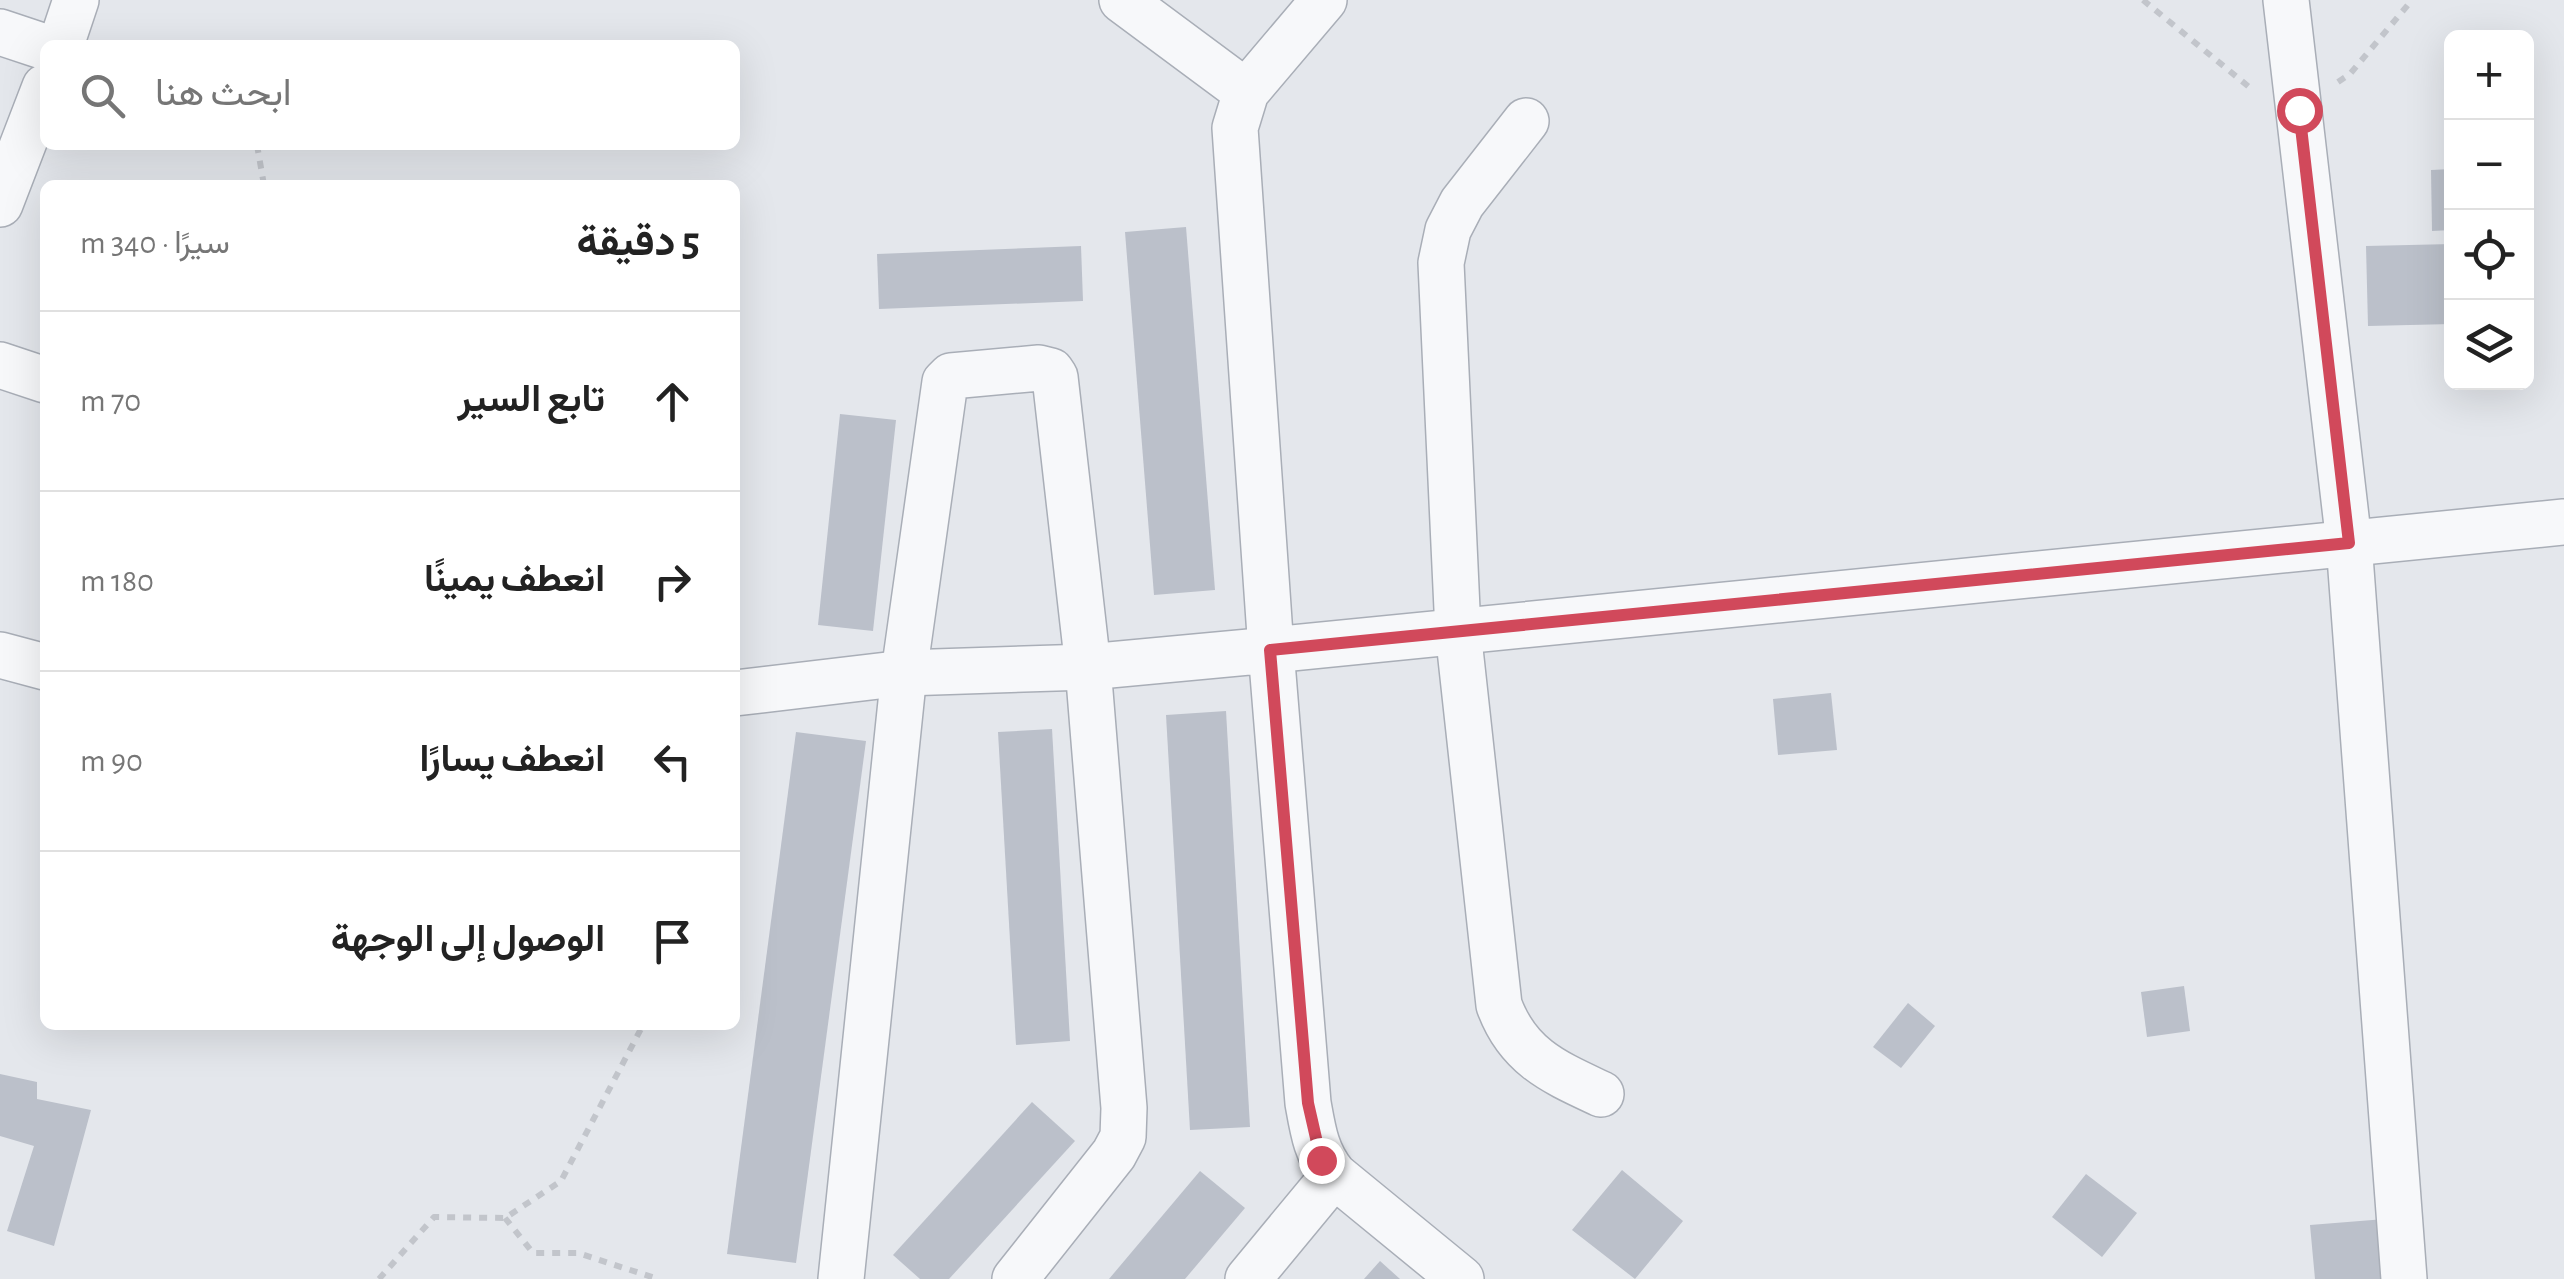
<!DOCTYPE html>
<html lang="ar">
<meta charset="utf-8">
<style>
body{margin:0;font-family:"Alegreya Sans",Vazirmatn,sans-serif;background:#f6f6f6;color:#222;direction:rtl}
.controls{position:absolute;right:30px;top:30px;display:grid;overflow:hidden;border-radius:15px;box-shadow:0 10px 40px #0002}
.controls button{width:90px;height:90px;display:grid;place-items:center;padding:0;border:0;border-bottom:2px solid #e0e0e0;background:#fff;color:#222;font:50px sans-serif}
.stop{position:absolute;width:30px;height:30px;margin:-22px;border:8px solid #d1495b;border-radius:50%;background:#fff}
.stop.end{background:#d1495b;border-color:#fff;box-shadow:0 2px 10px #0008}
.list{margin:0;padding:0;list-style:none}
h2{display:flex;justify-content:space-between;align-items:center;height:130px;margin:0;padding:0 40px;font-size:42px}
h2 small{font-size:32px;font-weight:400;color:#767676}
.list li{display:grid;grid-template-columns:65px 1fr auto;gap:30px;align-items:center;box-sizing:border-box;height:180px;padding:0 40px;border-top:2px solid #e0e0e0}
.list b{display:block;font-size:38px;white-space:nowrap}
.list em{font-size:32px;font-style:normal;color:#767676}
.icon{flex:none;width:55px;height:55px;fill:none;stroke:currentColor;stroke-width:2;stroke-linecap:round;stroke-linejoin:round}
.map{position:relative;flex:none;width:2564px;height:1279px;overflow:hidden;direction:ltr}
.search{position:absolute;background:#fff;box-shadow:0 10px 40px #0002;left:40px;top:40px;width:700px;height:110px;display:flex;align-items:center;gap:25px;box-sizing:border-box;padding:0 35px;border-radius:15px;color:#767676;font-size:38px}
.panel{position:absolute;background:#fff;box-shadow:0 10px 40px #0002;left:40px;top:180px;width:700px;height:850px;border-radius:15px;direction:rtl}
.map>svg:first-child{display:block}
</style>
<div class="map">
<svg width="2564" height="1279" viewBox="0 0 2564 1279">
<rect width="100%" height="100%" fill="#e4e7ec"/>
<g fill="#bbc0ca">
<path d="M2452 169V230L2432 231 2431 170Z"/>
<path d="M1186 227 1215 590 1154 595 1125 232Z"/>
<path d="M2452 244V324L2368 326 2366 246Z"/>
<path d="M1081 246 1083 301 879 309 877 254Z"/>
<path d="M840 414 896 420 873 631 818 625Z"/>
<path d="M1831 693 1837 750 1778 755 1773 699Z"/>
<path d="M1226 711 1250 1127 1190 1130 1166 715Z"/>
<path d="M1052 729 1070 1041 1016 1045 998 732Z"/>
<path d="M796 732 866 741 796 1263 727 1254Z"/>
<path d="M2184 986 2190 1031 2147 1037 2141 992Z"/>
<path d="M1908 1003 1935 1026 1901 1068 1873 1047Z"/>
<path d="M0 1074 37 1082V1099L91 1110 54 1246 7 1231 34 1146 0 1136Z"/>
<path d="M1032 1102 1075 1141 949 1279H920L893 1255Z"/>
<path d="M1622 1170 1683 1221 1635 1279 1572 1230Z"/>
<path d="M1200 1171 1245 1208 1185 1279H1109Z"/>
<path d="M2086 1174 2137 1213 2102 1257 2052 1217Z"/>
<path d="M2385 1219 2390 1279H2315L2310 1225Z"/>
<path d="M1380 1261 1400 1279H1364Z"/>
</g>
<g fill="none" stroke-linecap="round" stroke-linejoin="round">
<defs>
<g id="minor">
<path d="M1122 0 1246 92"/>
<path d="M1324 0 1246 92 1235 128 1271 650 2564 522"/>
<path d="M2286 0 2349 543 2404 1279"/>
<path d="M0 32 45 47"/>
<path d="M61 45 76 0"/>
<path d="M1526 121 1462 203 1448 230 1441 263 1458 631 1499 1005C1518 1057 1554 1072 1601 1094"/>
<path d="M0 204 45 87"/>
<path d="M0 365 45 380"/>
<path d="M0 655 45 667"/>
<path d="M735 693 904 673 1088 667 1271 650 1308 1103C1313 1131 1316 1153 1334 1175L1461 1279"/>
<path d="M841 1279 904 673 945 382 951 376 1039 368 1051 371 1055 377 1088 667 1124 1108 1123 1137 1114 1154 1015 1279"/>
<path d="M1248 1279 1334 1175"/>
</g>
</defs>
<use href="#minor" stroke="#a9aeb7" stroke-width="48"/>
<g stroke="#c2c5cb" stroke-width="6" stroke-dasharray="8 8" stroke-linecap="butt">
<path d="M2143 0 2254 91"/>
<path d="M2338 82 2350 74 2412 0"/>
<path d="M257 145 264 185"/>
<path d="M505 1218 533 1253H578L658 1279"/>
<path d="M379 1279 434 1217 505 1218 561 1181 643 1025"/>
</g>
<use href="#minor" stroke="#f7f8fa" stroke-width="45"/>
</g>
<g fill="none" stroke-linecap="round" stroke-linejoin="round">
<path stroke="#d1495b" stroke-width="12" d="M1321 1160 1308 1103 1270 650 2349 543 2299 110"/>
</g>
</svg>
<div class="controls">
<button>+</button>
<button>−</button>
<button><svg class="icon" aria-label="locate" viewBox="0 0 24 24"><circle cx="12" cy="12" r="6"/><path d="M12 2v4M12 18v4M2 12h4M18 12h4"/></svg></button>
<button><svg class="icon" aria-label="layers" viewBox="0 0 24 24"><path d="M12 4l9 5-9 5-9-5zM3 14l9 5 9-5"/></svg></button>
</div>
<div class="stop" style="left:2299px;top:110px"></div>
<div class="stop end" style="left:1321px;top:1160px"></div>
<div class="search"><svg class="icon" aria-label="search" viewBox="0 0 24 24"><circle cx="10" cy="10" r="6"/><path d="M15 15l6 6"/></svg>ابحث هنا</div>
<section class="panel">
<h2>5 دقيقة<small>سيرًا · 340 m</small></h2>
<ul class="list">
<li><svg class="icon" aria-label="ahead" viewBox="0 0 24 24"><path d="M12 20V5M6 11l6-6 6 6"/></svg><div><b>تابع السير</b></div><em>70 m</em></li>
<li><svg class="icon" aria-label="right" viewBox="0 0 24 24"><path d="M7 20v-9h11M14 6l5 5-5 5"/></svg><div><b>انعطف يمينًا</b></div><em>180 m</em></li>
<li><svg class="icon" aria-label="left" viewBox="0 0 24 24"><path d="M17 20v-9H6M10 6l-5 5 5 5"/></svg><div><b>انعطف يسارًا</b></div><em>90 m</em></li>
<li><svg class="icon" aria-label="arrive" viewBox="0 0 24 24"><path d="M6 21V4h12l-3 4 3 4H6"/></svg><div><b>الوصول إلى الوجهة</b></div></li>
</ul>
</section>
</div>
